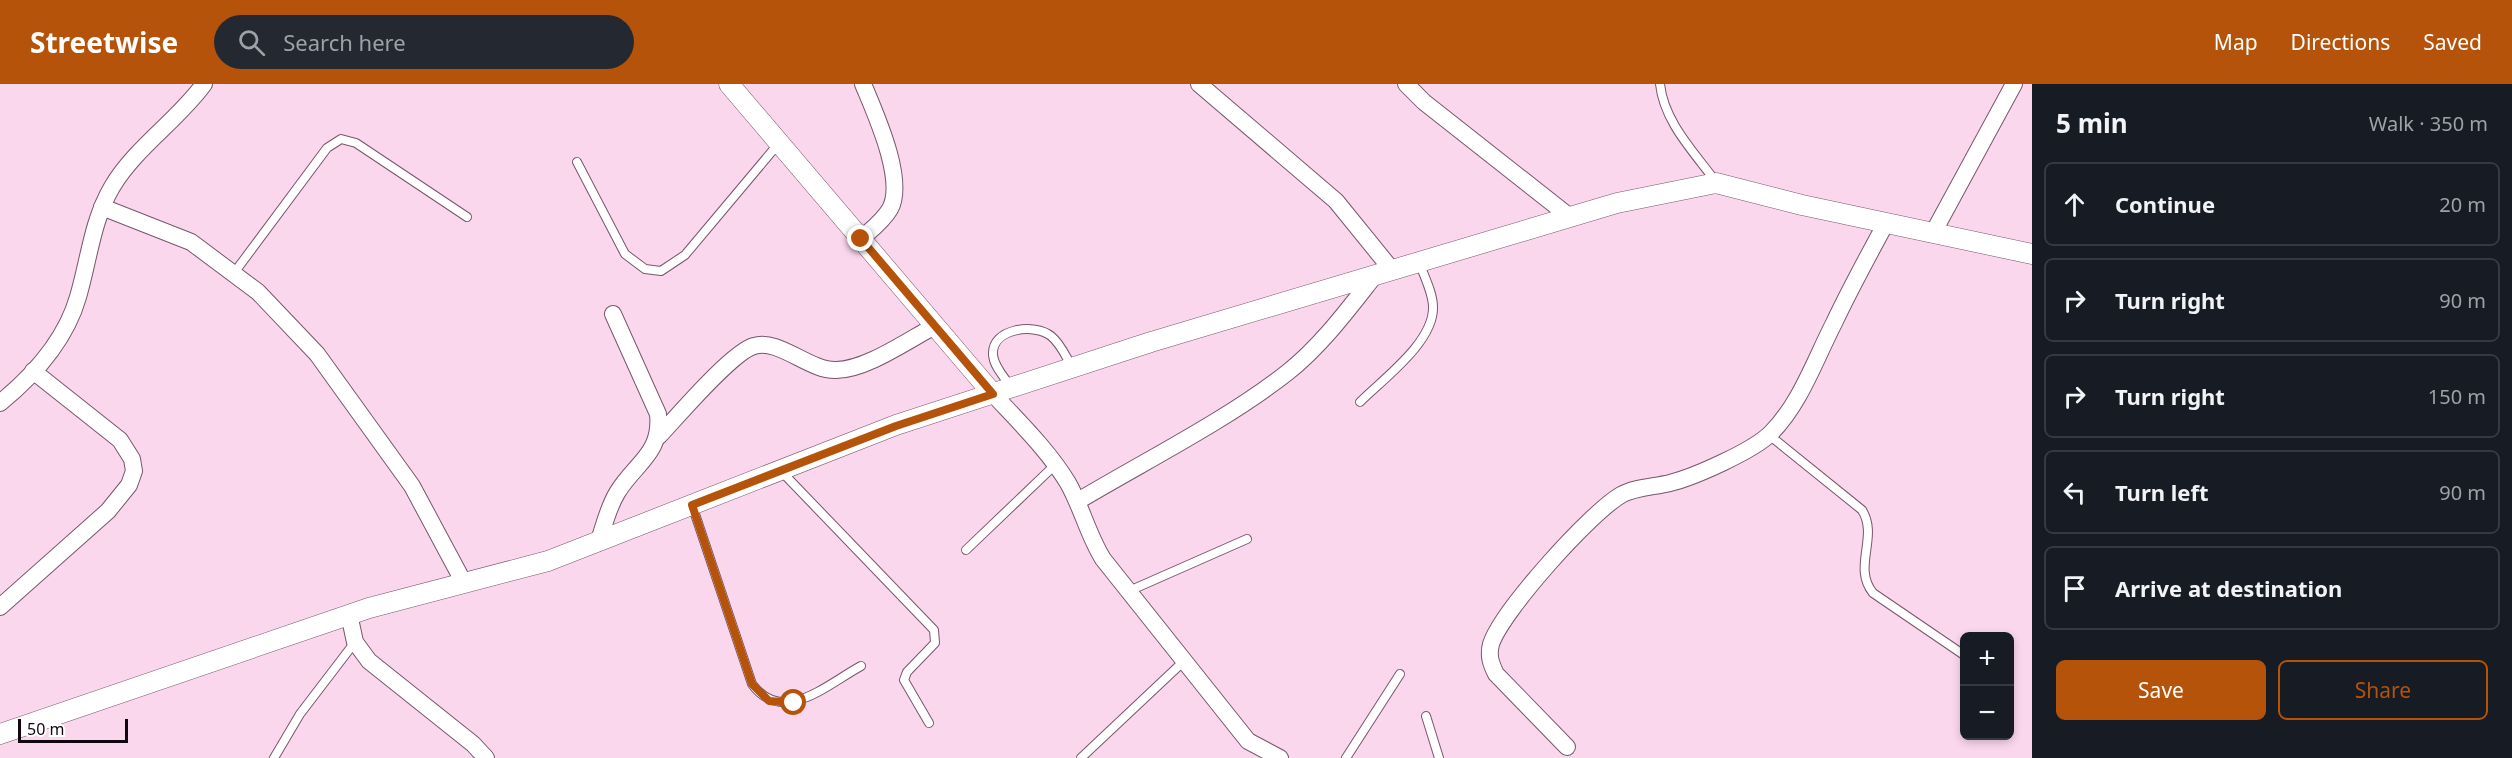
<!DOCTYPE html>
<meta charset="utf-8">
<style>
body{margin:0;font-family:"Noto Sans",sans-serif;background:#242831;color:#f1f3f6}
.controls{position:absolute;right:18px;bottom:18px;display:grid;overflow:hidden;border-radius:9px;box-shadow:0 3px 9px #0003}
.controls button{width:54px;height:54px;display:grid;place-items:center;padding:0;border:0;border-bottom:2px solid #363941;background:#171b24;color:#f1f3f6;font:30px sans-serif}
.scale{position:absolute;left:18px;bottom:15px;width:110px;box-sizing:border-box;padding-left:6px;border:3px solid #13070f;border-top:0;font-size:16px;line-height:21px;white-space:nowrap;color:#13070f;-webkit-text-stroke:4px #fff;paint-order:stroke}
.stop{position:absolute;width:18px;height:18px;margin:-14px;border:4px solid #b45309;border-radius:50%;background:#fff}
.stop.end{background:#b45309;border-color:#fff;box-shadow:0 2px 6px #0008}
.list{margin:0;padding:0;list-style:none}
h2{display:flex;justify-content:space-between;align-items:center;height:78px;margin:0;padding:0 24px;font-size:26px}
h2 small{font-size:20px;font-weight:400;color:#9ea1a6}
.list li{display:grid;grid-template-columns:39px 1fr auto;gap:18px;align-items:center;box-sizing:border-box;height:84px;margin:0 12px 12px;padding:0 12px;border:2px solid #363941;border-radius:9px}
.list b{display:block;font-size:22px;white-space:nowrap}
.list em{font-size:20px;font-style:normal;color:#9ea1a6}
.actions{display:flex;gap:12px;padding:18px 24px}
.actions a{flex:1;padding:14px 0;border:2px solid #b45309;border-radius:9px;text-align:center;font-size:21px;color:#b45309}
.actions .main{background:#b45309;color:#fff}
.icon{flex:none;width:33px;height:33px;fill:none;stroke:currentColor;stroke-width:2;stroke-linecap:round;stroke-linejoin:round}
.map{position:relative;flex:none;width:2032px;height:674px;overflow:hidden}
header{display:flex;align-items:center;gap:36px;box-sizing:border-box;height:84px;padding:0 30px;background:#b45309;color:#fff}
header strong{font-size:28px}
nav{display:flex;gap:33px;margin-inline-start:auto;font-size:21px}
.search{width:420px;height:54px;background:#242831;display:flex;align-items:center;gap:15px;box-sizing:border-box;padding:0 21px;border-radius:33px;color:#9ea1a6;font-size:22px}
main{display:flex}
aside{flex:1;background:#171b24}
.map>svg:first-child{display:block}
</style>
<header>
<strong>Streetwise</strong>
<div class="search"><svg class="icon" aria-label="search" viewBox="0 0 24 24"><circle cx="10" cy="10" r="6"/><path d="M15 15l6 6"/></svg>Search here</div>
<nav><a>Map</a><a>Directions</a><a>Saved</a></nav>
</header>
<main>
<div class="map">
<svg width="2032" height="674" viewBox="0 0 2032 674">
<rect width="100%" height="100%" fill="#fbd7ed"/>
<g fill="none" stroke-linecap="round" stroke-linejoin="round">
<defs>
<g id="service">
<path d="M1660 0C1664 38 1694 68 1716 98"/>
<path d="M577 78 625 170 645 185 661 187 685 171 779 59"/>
<path d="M234 189 327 64 341 55 356 59 467 133"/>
<path d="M1011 303C1005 294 994 283 993 271 991 244 1035 239 1051 252 1061 260 1066 273 1072 283"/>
<path d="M1360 318C1383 295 1434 258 1433 223 1433 209 1424 192 1419 178"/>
<path d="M1769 351 1862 426C1879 453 1852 483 1873 509L1964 571"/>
<path d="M781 387 934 546 935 559 907 588 904 596 929 639"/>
<path d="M692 421 752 600C783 642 826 601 861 582"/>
<path d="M966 466 1056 380"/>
<path d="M1129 507 1247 455"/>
<path d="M1426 632 1439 674"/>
<path d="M274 674 300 630 355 558"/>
<path d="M1081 674 1184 577"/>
<path d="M1346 674 1400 590"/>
</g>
<g id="minor">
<path d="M1199 0 1336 117 1392 186"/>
<path d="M1406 0 1424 18 1570 133"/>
<path d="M102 123 191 158 258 208 317 270 412 402 464 499"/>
<path d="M1933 149 2014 0"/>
<path d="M861 155C871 146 883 137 890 125 906 96 875 29 863 0"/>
<path d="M993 310C1019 338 1048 366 1068 399 1082 424 1088 451 1103 475L1248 657 1280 674"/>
<path d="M0 319C33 292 66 255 78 213 89 176 92 137 112 103 135 64 177 37 204 0"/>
<path d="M659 352C677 333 732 268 754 262 779 254 809 287 836 286 866 286 908 256 935 242"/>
<path d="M1078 417C1145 377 1227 336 1288 288 1322 261 1349 224 1376 190"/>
<path d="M599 457C604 441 608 424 617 409 635 379 662 370 658 330L613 230"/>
<path d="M0 523 108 427 129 401 134 387 132 375 120 356 33 287"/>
<path d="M349 530 355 558 369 577 473 660 486 674"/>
<path d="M1567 663 1496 590C1491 580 1488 572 1491 560 1502 527 1590 429 1621 411 1635 403 1654 403 1670 399 1694 393 1753 367 1771 349 1800 320 1815 276 1834 239 1850 205 1868 172 1886 139"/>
</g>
<g id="tertiary">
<path d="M729 0 993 310"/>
<path d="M0 650 369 524 548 477 896 341 1151 258 1617 119 1716 99 1802 121 2032 170"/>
</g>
</defs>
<use href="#service" stroke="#76576b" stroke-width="10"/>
<use href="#minor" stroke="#76576b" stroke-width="18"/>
<use href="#tertiary" stroke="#76576b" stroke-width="21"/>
<use href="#service" stroke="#fff" stroke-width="8"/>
<use href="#minor" stroke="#fff" stroke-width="16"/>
<use href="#tertiary" stroke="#fff" stroke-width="20"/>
</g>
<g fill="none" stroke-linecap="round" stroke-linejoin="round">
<path stroke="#b45309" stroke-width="8" d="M794 619 769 617 752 600 692 421 896 342 993 310 861 155"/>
</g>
</svg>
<div class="controls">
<button>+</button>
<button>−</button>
</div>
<div class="scale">50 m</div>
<div class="stop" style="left:794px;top:619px"></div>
<div class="stop end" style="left:861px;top:155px"></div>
</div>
<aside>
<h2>5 min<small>Walk · 350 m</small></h2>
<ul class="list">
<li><svg class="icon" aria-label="ahead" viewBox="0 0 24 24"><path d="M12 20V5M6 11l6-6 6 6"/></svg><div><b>Continue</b></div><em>20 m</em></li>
<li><svg class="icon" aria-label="right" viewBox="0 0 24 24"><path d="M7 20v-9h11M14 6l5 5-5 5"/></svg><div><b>Turn right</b></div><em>90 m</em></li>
<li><svg class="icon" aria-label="right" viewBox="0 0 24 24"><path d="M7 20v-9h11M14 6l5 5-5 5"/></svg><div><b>Turn right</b></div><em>150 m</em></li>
<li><svg class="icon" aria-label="left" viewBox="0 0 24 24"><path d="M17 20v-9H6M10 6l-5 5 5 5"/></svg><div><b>Turn left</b></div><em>90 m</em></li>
<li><svg class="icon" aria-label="arrive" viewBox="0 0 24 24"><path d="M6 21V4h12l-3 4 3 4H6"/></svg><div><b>Arrive at destination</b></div></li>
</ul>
<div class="actions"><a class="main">Save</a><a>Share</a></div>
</aside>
</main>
